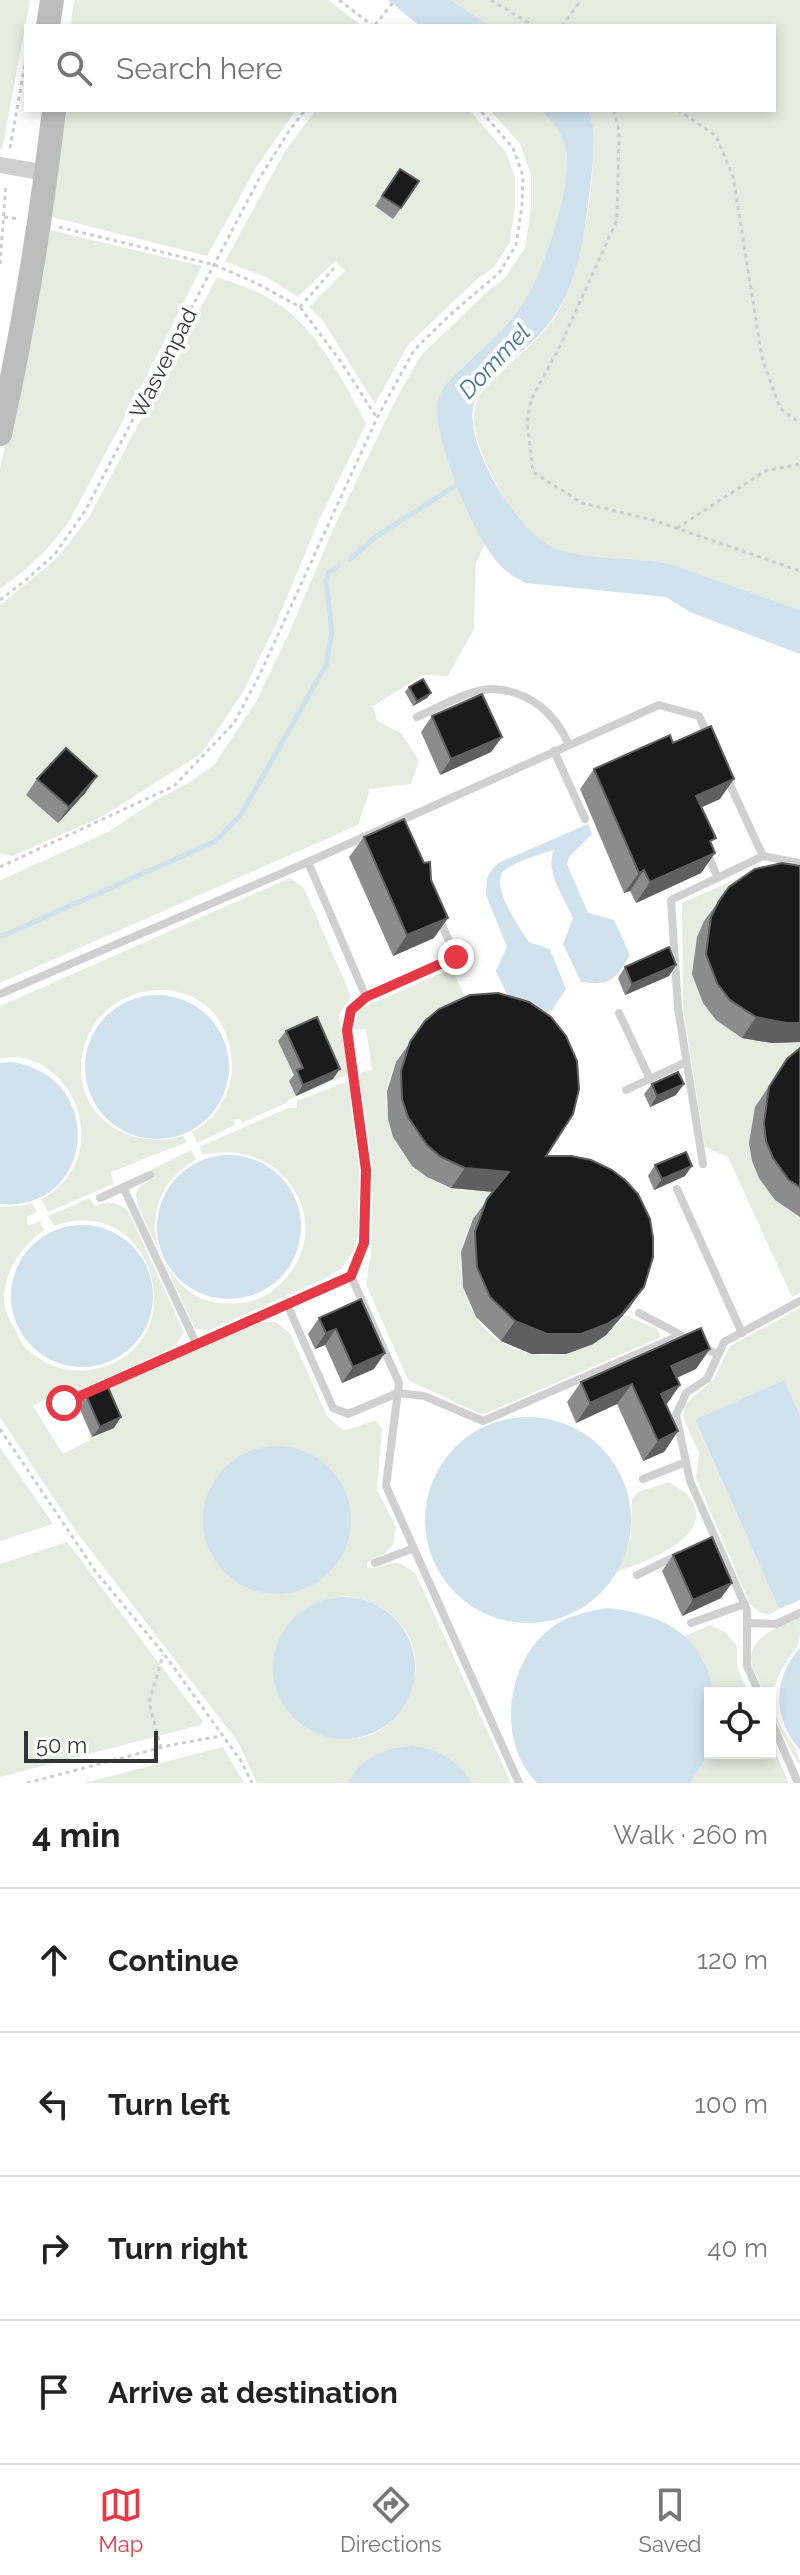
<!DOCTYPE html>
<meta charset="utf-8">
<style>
body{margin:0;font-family:Raleway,sans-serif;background:#f6f6f6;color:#222}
.controls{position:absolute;right:24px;bottom:24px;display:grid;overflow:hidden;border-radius:0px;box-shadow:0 4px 12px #0003}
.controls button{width:72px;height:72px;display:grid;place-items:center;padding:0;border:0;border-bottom:2px solid #e0e0e0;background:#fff;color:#222;font:40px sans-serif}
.scale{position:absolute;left:24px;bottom:20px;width:134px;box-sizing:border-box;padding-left:8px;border:4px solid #333;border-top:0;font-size:22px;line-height:28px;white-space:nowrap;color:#333;-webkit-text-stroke:6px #fff;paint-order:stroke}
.stop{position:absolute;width:24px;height:24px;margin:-18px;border:6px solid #e63946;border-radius:50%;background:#fff}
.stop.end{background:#e63946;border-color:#fff;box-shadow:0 2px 8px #0008}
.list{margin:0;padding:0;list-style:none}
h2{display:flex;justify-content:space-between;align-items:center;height:104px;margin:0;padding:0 32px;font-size:34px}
h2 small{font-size:26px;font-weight:400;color:#767676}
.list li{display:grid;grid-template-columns:52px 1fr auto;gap:24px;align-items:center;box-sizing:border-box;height:144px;padding:0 32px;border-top:2px solid #e0e0e0}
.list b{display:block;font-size:30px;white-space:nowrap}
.list em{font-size:26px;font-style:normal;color:#767676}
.icon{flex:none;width:44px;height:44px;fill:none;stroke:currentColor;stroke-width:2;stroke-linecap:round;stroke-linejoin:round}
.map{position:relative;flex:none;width:800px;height:1783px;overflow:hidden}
.search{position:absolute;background:#fff;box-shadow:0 4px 12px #0003;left:24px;right:24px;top:24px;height:88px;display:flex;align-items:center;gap:20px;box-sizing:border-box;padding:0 28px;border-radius:0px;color:#767676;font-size:30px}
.sheet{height:680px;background:#fff}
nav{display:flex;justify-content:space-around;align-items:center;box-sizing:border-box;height:112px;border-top:2px solid #e0e0e0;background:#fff;font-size:22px;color:#767676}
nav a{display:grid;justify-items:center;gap:4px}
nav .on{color:#e63946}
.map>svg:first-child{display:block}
</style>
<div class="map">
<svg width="800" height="1783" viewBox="0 0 800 1783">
<rect width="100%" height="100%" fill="#fff"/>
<g fill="#e6ecdf" fill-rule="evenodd">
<path d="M0 0H30L2 150 0 149Z"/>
<path d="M74 0H328L362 26H71Z"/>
<path d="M451 0H800V610L671 564C634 557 592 562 556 549 522 536 501 495 487 465 477 442 468 419 479 395 501 368 532 348 553 320 581 280 603 157 589 110H774V26H490Z"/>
<path d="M60 110H296L257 166 207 256 52 217 47 212Z"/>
<path d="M316 110H469L506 152 515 177V207L510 242 494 267 477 279 408 345 375 404 323 321 309 307 345 271 335 261 298 297 268 278 225 261 285 151Z"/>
<path d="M490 110H541C550 120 561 132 565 145 575 183 542 278 519 309 498 338 470 358 446 384L467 509 485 544 476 563 474 629 448 676 423 675 373 706 377 721 401 733 419 761 411 784 370 789 358 825 0 983V880L108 832 156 800 190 782 214 765 257 700 289 633 334 527 395 401 421 355 488 291 505 278 525 248 531 208V175L520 144Z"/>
<path d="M50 230 202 266 140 389 68 523 49 547 26 569 0 589V468Z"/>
<path d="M217 277C242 285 269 295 289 312 321 338 347 387 366 424L319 520 275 626 243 692 202 753 100 818 12 856 0 853V605L56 559 89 517Z"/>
<path d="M761 868 800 871V1293L792 1297 728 1157 705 1147 683 1007 682 903Z"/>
<path d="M290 878 304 888 351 996 339 1015 348 1075 290 1099 286 1103 242 1123 240 1119 234 1120 235 1125 197 1143 192 1132C212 1121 222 1107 229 1086 234 1072 232 1058 229 1044 208 958 80 981 81 1070 82 1123 136 1150 183 1136L187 1142 111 1172 113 1184 48 1212 41 1199C51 1195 58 1188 65 1180 101 1137 74 1066 19 1057 13 1056 6 1058 0 1058V1006Z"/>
<path d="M444 972 454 973 472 1013C457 1018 439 1022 426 1029 413 1035 404 1049 397 1060 369 1109 399 1173 452 1188 466 1193 480 1191 494 1190 482 1207 469 1222 463 1243 459 1256 460 1272 463 1285 480 1366 577 1377 625 1315L657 1329 661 1337 482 1415 408 1380 366 1284 371 1253 373 1168 359 1073 372 1070 366 1029 354 1030 359 1009Z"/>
<path d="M348 1081 359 1170 358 1235 354 1250 342 1268 326 1278 210 1330 195 1329 138 1206 136 1194 140 1186 154 1178 151 1170 191 1150 196 1159C186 1166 176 1173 169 1183 144 1215 155 1262 184 1287 200 1302 219 1305 240 1303 255 1302 267 1296 278 1286 341 1230 287 1135 203 1155L199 1147 288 1108H297V1101Z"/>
<path d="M90 1198 94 1206C108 1201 116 1201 128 1211L184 1332 176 1345 168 1350 69 1395 50 1397 33 1406 63 1454 113 1428 98 1394 257 1322H275L290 1333 327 1416 343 1430C357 1429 364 1422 376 1421L382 1429 377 1490 396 1527 393 1544 386 1553 367 1563V1568C393 1569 389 1552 416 1574L511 1783H472C440 1736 379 1732 347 1783H257L238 1742 75 1530 0 1417V1207L21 1206 32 1203 37 1212 27 1217 28 1226 40 1221 44 1230C20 1248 0 1275 5 1307 6 1314 11 1323 15 1329 19 1337 21 1344 28 1350 48 1367 67 1374 94 1369 197 1350 157 1189 54 1226L48 1216ZM348 1596C379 1601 406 1618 414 1651 415 1658 417 1668 415 1675 413 1684 405 1694 401 1702 397 1708 394 1717 389 1723 379 1734 358 1740 344 1739 249 1735 251 1599 348 1596Z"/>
<path d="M800 1308V1415L784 1380 695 1421 779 1609 769 1615 759 1612 750 1604 696 1478 699 1453 684 1420V1405L714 1379 730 1346Z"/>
<path d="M0 1447 53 1524 0 1541Z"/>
<path d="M669 1482C678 1488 689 1493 693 1503 712 1540 640 1563 617 1572L631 1537 632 1500 638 1492Z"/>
<path d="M67 1542 203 1721 200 1725 0 1777V1564Z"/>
<path d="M800 1618C800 1625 800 1637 799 1643 789 1661 776 1671 774 1695 770 1728 800 1741 800 1765L797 1762C787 1741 770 1716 770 1693H765C761 1684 753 1673 752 1663 747 1636 781 1626 800 1618Z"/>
<path d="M710 1625 726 1633 737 1646V1668L749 1693H714L703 1659 685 1636Z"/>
<path d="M770 1740 789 1783H690L705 1760 710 1742V1753H770Z"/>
<path d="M223 1747 244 1783H84Z"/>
</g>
<g fill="#cfe2ee">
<path d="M388 0H451L490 26H420Z"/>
<path d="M541 110H589C597 136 593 162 590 188 584 239 577 295 540 334 521 355 483 378 474 404 462 443 520 537 557 549 594 561 634 557 671 564L800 610V654L690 612 666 597 526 583C517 578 508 574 501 566 475 541 436 443 437 407 437 398 442 391 446 384 470 358 498 338 519 309 542 278 575 183 565 145 561 132 550 120 541 110Z"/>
<path d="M588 824 592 834 569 857 567 864 588 913 614 920 630 955C615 980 611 986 581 982L563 944 573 918C565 899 544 871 554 850 543 853 508 864 502 873 492 888 520 929 529 942L550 949 566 989 552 1010 542 1015 512 1005 496 971 507 947 486 895 487 878 492 869 498 863Z"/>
<circle cx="157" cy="1067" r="72"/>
<path d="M11 1062C109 1076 94 1213 0 1204V1063Z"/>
<circle cx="229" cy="1227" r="72"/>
<circle cx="82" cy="1296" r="71"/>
<path d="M784 1380 800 1415V1600L779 1609 695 1420Z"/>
<circle cx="528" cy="1520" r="103"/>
<circle cx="277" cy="1520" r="74"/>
<circle cx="344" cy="1668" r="71"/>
<path d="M607 1608C645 1612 684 1623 703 1660 708 1669 710 1681 714 1690V1693H710V1742L705 1760 690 1783H537C495 1741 506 1658 555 1625 570 1615 590 1611 607 1608Z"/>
<path d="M800 1648V1750C773 1720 772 1678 800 1648Z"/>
<path d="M413 1746C439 1749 458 1761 472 1783H347C362 1758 385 1746 413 1746Z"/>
</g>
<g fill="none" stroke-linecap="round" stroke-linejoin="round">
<g stroke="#cfe2ee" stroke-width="5">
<path d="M350 559 374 538 461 482"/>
<path d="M0 937 216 841 242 813 326 665 332 632 326 581 329 572 338 566"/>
</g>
<g stroke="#cdcdcd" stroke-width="3" stroke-dasharray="4 4" stroke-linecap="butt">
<path d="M339 0 373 26"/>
<path d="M491 0 534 26"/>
<path d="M375 25 395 0"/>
<path d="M562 26 581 0"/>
<path d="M614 110 619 131 617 220 561 344 531 400 527 423 533 472 582 503 653 520 800 571"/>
<path d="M678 110 716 136 733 176 762 358 780 408 800 423"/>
<path d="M10 148 26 58"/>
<path d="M4 217 20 219"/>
<path d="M59 227 215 265 258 284 300 307 341 362 377 418"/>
<path d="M0 264 6 184"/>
<path d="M300 307 334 268"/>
<path d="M677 528 765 471 800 464"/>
<path d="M0 600 27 579 55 554 85 511 259 179 289 131 305 110"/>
<path d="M0 867 174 786 234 723 260 674 377 418 414 350 451 314 500 272 516 245 522 206 523 176 513 148 480 110"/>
<path d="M0 1429 96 1572 164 1654 241 1761 252 1783"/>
<path d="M161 1748 149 1702 163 1655"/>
<path d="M27 1783 171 1745 221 1736"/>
</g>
<g stroke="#d0d0d0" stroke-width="8">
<path d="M417 717C437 708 472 688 493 689 530 691 555 713 569 745"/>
<path d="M554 751 585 819"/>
<path d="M707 853 718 878"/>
<path d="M763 856 800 863"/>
<path d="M308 862 659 705 699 716 709 738"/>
<path d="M0 994 308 862 366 997"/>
<path d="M619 1013 650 1079"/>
<path d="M626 1090 686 1062"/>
<path d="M703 1164 678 1008 671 900 763 856 726 776"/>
<path d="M123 1187 196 1343"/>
<path d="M677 1189 742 1333"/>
<path d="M100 1198 150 1175"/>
<path d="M351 1276 399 1383 386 1486 519 1783"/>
<path d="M287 1304 333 1408 348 1414 398 1393 424 1396 483 1421 681 1335 718 1355"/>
<path d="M639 1313 681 1335"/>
<path d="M64 1403 351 1276 364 1243 366 1170 347 1030 351 1010 366 997 456 957 438 916"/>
<path d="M643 1479 686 1462"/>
<path d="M375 1563 414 1548"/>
<path d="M637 1575 678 1555"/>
<path d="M691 1623 745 1604"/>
<path d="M747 1623 776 1624 800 1613"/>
<path d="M759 1693 747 1666V1610L690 1481 676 1415 686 1393 707 1379 724 1342 800 1301"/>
<path d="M770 1718 798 1783"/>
</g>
<path stroke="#d0d0d0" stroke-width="16" d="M0 165 46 173"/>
<g stroke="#bdbdbd" stroke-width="24">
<path d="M48 26 52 0"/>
<path d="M0 434C24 327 41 219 54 110"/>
</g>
</g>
<g fill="#8c8c8c">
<path d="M400 169 401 208 393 219 375 206Z"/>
<path d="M409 687 431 693 427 698 413 706 405 692Z"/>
<path d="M432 716 502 737 491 752 440 775 421 732Z"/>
<path d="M673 743 720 799 702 807 711 845 715 853 701 873 636 903 630 891 624 893 580 789 594 769Z"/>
<path d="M37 779 86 792 58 823 26 795Z"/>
<path d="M364 837 434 938 393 956 349 857Z"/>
<path d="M800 866V1042L772 1043 742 1038 716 1020 703 1003 692 974 697 937 704 921 719 901Z"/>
<path d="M676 965 669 976 625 995 618 978 625 967Z"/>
<path d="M425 1021 546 1156 630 1307 606 1335 593 1344 566 1354H532L501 1341 476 1317 463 1287 461 1252 473 1219 493 1192 451 1188 427 1177 412 1166 393 1137 388 1119 387 1091 396 1062Z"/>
<path d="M286 1031 333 1079 296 1096 289 1081 294 1075 278 1041Z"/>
<path d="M800 1048V1217L775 1200 759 1178 752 1161 749 1143 755 1107 787 1059Z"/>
<path d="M652 1084 676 1095 650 1107 644 1094Z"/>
<path d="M655 1165 685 1176 654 1190 648 1176Z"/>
<path d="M361 1299 374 1369 342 1383 325 1345 315 1349 308 1334 319 1318Z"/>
<path d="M696 1369 677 1378 680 1385 666 1405 678 1431 664 1452 643 1461 617 1404 576 1423 567 1402 581 1382Z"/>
<path d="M86 1395 114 1428 92 1437 78 1405Z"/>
<path d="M673 1555 721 1598 682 1616 662 1571Z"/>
</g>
<g fill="#5f5f5f">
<path d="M431 693 427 698 413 706 417 701Z"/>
<path d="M502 737 491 752 440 775 451 759Z"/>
<path d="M97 776 86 792 58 823 69 807Z"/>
<path d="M734 779 720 799 682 816 696 796Z"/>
<path d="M715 853 701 873 636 903 650 882Z"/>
<path d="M644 870 630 891 624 893 639 873Z"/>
<path d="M448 918 434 938 393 956 407 935Z"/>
<path d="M676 965 669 976 625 995 632 984Z"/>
<path d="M756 1017 800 1023V1042L772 1043 742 1038Z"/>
<path d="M340 1069 333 1079 296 1096 303 1085Z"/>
<path d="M684 1084 676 1095 650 1107 657 1096Z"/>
<path d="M692 1166 685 1176 654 1190 662 1179Z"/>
<path d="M465 1168 509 1172 495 1192 451 1188Z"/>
<path d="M644 1287 630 1307 606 1335 593 1344 566 1354H532L501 1341 515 1321Z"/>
<path d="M336 1329 325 1345 315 1349 326 1333Z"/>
<path d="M710 1349 696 1369 657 1386 671 1366Z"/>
<path d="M385 1353 374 1369 342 1383 353 1367Z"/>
<path d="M632 1384 617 1404 576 1423 590 1403Z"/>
<path d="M680 1385 666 1405 661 1394Z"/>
<path d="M121 1417 114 1428 92 1437 100 1427Z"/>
<path d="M678 1431 664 1452 643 1461 658 1441Z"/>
<path d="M732 1583 721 1598 682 1616 693 1600Z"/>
</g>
<g fill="#1a1a1a" stroke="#5f5f5f" stroke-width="2">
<path d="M400 169 419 181 401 208 382 196Z"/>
<path d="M423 679 431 693 417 701 409 687Z"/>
<path d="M482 694 502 737 451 759 432 716Z"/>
<path d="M711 726 734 779 696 796 716 838 710 841 715 853 650 882 644 870 639 873 594 769 670 735 673 743Z"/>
<path d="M66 748 97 776 69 807 37 779Z"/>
<path d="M404 819 424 863 430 862 431 880 448 918 407 935 364 837Z"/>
<path d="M782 863 800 866V1023H786L756 1017 730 1000 717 983 706 954 711 917 719 901 729 887 755 869Z"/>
<path d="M669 947 676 965 632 984 625 967Z"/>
<path d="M498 993 529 1002 551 1017 566 1036 577 1061 579 1089 573 1114 546 1156H571L591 1160 612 1170 625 1180 638 1194 650 1219 653 1238V1257L644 1287 621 1315 607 1324 581 1334H547L515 1321 490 1297 477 1267 475 1232 487 1199 509 1172 465 1168 441 1157 427 1145 408 1117 402 1099 401 1071 410 1042 425 1021 439 1009 470 995Z"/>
<path d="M317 1017 340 1069 303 1085 297 1070 303 1068 286 1031Z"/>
<path d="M800 1048V1187L789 1180 773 1158 766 1141 764 1123 769 1087 787 1059Z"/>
<path d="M678 1072 684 1084 657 1096 652 1084Z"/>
<path d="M686 1152 692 1166 662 1179 655 1165Z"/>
<path d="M361 1299 385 1353 353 1367 336 1329 326 1333 319 1318Z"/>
<path d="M701 1328 710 1349 671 1366 680 1385 661 1394 678 1431 658 1441 632 1384 590 1403 581 1382Z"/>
<path d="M107 1385 121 1417 100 1427 86 1395Z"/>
<path d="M712 1537 732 1583 693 1600 673 1555Z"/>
</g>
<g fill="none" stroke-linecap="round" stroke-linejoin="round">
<path stroke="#e63946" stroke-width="10" d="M64 1403 351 1276 364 1243 366 1170 347 1030 351 1010 366 997 456 957"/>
</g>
<g text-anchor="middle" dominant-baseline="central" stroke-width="8" stroke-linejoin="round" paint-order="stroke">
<g font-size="22" fill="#333" stroke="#fff">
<text transform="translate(163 363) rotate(-63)">Wasvenpad</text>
</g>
<g font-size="24" font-style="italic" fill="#3f7597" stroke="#fff">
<text transform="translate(494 361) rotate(-47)">Dommel</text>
</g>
</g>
</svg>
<div class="controls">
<button><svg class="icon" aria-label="locate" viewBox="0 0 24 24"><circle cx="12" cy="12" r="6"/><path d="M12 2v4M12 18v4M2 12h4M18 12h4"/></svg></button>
</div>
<div class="scale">50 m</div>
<div class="stop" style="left:64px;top:1403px"></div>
<div class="stop end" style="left:456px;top:957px"></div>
<div class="search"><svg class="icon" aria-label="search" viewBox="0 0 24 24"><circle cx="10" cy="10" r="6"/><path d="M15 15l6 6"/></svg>Search here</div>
</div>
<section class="sheet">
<h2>4 min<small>Walk · 260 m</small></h2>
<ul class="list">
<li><svg class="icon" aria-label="ahead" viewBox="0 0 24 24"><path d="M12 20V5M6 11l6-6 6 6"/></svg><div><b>Continue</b></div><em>120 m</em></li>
<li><svg class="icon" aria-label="left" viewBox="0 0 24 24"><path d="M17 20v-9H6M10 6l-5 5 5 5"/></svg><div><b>Turn left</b></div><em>100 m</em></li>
<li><svg class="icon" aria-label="right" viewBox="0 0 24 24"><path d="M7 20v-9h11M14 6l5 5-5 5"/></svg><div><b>Turn right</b></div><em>40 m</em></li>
<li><svg class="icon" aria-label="arrive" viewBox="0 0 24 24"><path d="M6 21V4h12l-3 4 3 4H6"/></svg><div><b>Arrive at destination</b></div></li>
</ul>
</section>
<nav>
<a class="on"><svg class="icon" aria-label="map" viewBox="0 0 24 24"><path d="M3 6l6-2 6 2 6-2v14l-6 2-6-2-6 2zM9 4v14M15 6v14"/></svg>Map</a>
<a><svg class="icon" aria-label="directions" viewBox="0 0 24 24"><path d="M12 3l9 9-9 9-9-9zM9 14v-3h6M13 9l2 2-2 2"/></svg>Directions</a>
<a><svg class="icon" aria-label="saved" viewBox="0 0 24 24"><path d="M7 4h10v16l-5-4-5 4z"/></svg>Saved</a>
</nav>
